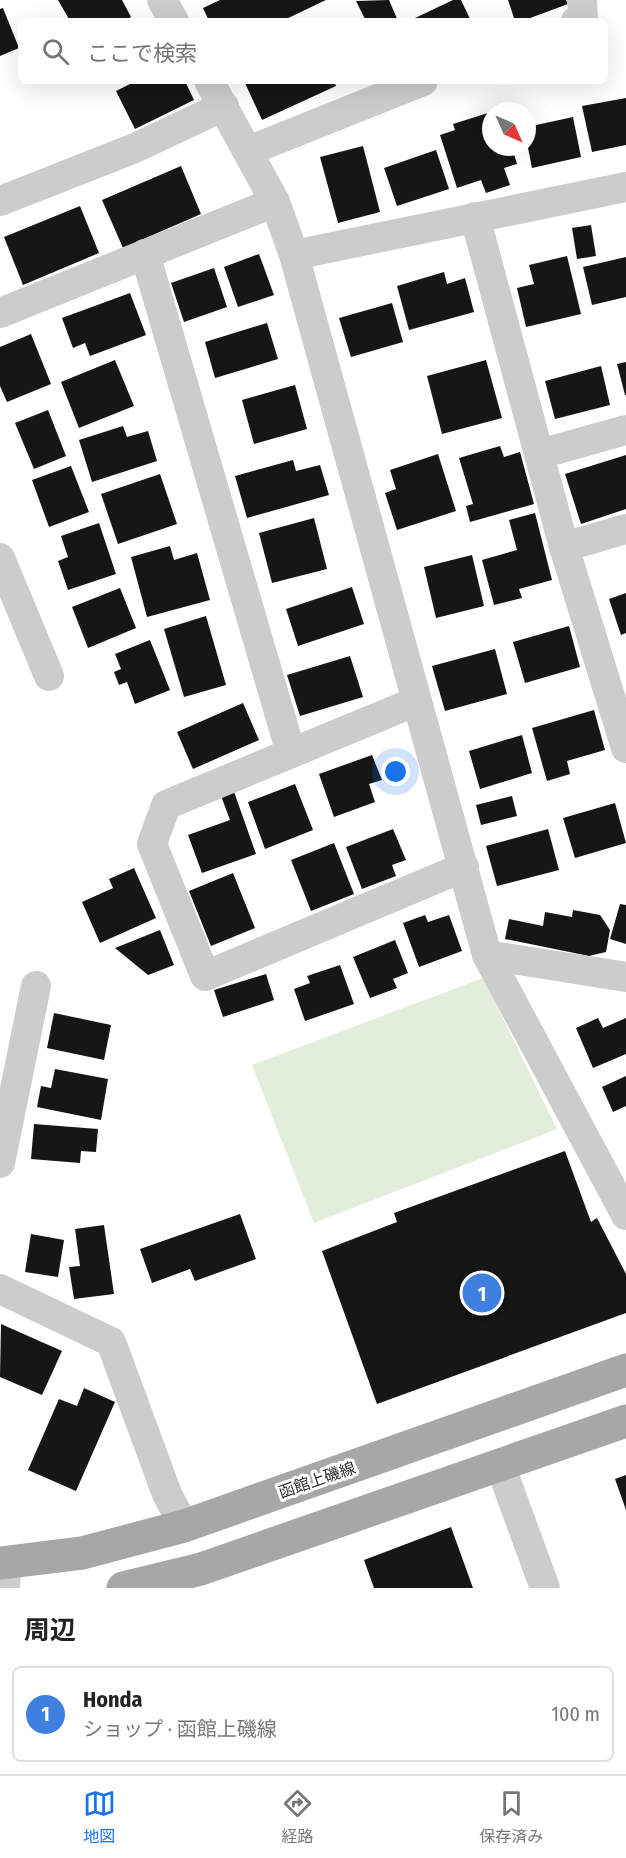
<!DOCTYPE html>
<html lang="ja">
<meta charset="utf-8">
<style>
body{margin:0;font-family:"Fira Sans Condensed","Noto Sans JP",sans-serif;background:#f2f2f2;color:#222}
.compass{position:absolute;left:482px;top:102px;width:54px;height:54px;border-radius:50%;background:#fff;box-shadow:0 6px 24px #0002;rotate:135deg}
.you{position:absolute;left:396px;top:772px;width:21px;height:21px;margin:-15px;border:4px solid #fff;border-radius:50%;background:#1a73e8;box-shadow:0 0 0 9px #1a73e833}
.badge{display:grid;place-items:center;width:39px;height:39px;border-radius:50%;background:#1a73e8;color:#fff;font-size:20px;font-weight:700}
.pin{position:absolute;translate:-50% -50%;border:3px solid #fff;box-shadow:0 2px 6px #0006}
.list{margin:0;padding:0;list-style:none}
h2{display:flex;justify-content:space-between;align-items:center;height:78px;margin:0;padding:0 24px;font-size:26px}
h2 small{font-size:20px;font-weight:400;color:#767676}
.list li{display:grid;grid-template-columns:39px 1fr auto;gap:18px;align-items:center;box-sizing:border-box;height:96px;margin:0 12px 12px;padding:0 12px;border:2px solid #e0e0e0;border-radius:9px}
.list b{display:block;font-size:22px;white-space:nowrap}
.list p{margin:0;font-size:20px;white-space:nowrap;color:#767676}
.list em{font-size:20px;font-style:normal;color:#767676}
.icon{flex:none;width:33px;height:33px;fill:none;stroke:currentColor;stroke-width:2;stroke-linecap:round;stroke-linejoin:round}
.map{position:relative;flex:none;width:626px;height:1588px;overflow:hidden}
.search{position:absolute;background:#fff;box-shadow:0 6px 24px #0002;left:18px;right:18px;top:18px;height:66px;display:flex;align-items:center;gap:15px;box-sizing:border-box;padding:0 21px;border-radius:9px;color:#767676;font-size:22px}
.sheet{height:186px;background:#fff}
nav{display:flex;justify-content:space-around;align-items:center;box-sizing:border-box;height:84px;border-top:2px solid #e0e0e0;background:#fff;font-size:16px;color:#767676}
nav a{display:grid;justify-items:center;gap:3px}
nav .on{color:#1a73e8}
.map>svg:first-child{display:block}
</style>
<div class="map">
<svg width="626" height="1588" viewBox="0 0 626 1588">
<rect width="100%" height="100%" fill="#fff"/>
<path fill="#e2eddc" d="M483 978 557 1129 314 1223 252 1065Z"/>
<g fill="#161616">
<path d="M58 0H122L131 17 124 21H70Z"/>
<path d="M220 0H326L282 21H209L203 8Z"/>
<path d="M389 0 398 21H366L356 1Z"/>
<path d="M453 0H461L471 21H414L413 19Z"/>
<path d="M508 0H566L568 4 522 21H515Z"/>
<path d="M3 8 19 48 0 56V9Z"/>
<path d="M136 81H185L194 100 135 129 116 91Z"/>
<path d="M249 81H334L336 86 262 120 245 83Z"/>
<path d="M626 98V145L592 152 582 106Z"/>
<path d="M491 112V147H512L517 164 504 168 510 185 486 193 481 180 457 188 440 135 455 130 453 124Z"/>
<path d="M573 117 581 157 532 168 527 143V127Z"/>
<path d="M363 146 380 212 338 223 320 157Z"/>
<path d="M436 150 449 189 397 206 384 168Z"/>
<path d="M181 166 201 214 123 248 102 200Z"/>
<path d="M80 206 99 253 23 285 4 237Z"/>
<path d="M591 225 596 256 577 259 572 228Z"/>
<path d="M259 254 274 295 238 307 224 267Z"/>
<path d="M567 256 581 314 526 327 517 288 534 284 529 265Z"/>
<path d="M626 257V297L592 305 583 267Z"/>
<path d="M214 268 227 307 184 322 171 283Z"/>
<path d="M444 272 447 284 465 278 474 312 409 330 397 286Z"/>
<path d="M130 293 146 335 90 356 85 343 73 348 62 318Z"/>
<path d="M392 303 403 342 351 357 339 318Z"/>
<path d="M267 323 278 359 215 378 205 342Z"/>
<path d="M31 334 51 384 7 402 0 386V347Z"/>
<path d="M115 360 134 406 79 428 61 382Z"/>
<path d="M486 360 502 418 442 434 427 376Z"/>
<path d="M626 362V395H625L617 364Z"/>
<path d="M601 366 610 405 555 419 545 381Z"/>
<path d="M295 385 307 429 254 444 242 400Z"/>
<path d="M48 410 66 456 34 469 15 423Z"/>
<path d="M123 426 127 437 148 431 157 461 92 482 79 440Z"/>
<path d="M500 446 504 457 520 452 534 504 470 522 466 506 473 504 459 458Z"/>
<path d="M438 454 456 511 397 530 385 493 396 489 390 470Z"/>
<path d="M626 455V509L581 524 565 474Z"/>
<path d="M293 460 296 471 320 465 329 495 247 518 235 476Z"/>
<path d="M71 466 89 512 49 527 32 480Z"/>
<path d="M160 474 177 524 118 544 101 494Z"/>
<path d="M535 513 552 580 519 589 522 598 494 605 482 560 517 550 509 520Z"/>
<path d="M314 518 327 569 272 583 259 533Z"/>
<path d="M99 523 116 574 68 590 58 561 68 557 61 536Z"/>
<path d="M170 546 174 560 197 553 210 600 147 617 131 557Z"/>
<path d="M472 555 484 606 436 618 424 567Z"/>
<path d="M352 587 364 624 298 646 286 609Z"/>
<path d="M120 588 136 628 88 648 72 607Z"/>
<path d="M626 593V633L621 635 609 599Z"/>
<path d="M206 616 226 685 184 697 164 629Z"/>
<path d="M569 626 580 667 525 683 513 642Z"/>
<path d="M150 640 170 690 135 704 127 682 119 685 114 672 121 669 115 654Z"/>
<path d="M495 649 507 694 445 711 432 666Z"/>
<path d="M350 656 363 697 300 716 287 675Z"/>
<path d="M243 703 259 740 193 769 177 732Z"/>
<path d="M594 710 605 750 567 761 570 774 547 781 532 728Z"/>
<path d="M522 735 532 773 480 789 469 751Z"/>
<path d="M372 755 382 780 369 784 375 802 334 817 319 774Z"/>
<path d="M295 784 313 830 265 849 248 802Z"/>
<path d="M233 789 256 854 202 873 188 835 230 820 220 793Z"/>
<path d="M512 796 517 816 481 825 476 805Z"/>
<path d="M615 803 626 843 575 858 563 818Z"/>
<path d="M393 829 406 860 392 865 396 876 362 889 346 847Z"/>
<path d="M548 829 559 870 497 886 486 846Z"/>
<path d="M334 843 354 894 311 911 291 860Z"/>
<path d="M134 868 156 918 100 943 82 902 113 888 109 879Z"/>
<path d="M233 873 255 928 211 946 189 891Z"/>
<path d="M620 904 626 905V944L610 939Z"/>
<path d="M573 910 600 915 610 930 606 952 589 956 505 939 509 919 543 926 545 912 572 917Z"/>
<path d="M425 915 428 922 449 915 462 951 419 967 403 923Z"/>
<path d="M160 930 174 965 148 975 115 948Z"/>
<path d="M395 940 408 973 393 979 397 988 370 998 353 957Z"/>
<path d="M340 965 354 1004 305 1021 294 989 310 983 307 976Z"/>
<path d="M266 974 274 1000 223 1017 214 990Z"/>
<path d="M54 1013 111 1025 104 1060 47 1048Z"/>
<path d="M598 1018 603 1028 626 1018V1054L593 1068 576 1028Z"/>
<path d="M55 1069 108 1079 101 1120 37 1107 41 1086 51 1088Z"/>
<path d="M626 1076V1106L613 1112 602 1087Z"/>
<path d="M34 1124 98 1129 96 1152 81 1151 80 1163 31 1159Z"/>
<path d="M565 1151 591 1222 597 1218 626 1274V1313L377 1404 322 1251 397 1222 394 1213Z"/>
<path d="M240 1214 256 1259 195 1281 190 1269 152 1283 140 1249Z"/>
<path d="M104 1225 114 1294 74 1299 69 1267 80 1266 75 1229Z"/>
<path d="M31 1234 64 1240 58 1277 25 1272Z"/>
<path d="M1 1324 62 1351 42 1395 0 1377Z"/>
<path d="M84 1388 115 1402 76 1491 28 1470 59 1399 77 1406Z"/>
<path d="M626 1475V1510L615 1479Z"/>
<path d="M451 1527 473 1588H374L364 1560Z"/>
</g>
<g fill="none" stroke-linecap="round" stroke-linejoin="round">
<g stroke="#ccc" stroke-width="30">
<path d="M162 0 174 21"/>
<path d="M576 21 583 18 582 0"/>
<path d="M209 81 275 202 294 255 487 955 626 977"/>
<path d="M248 151 423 81"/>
<path d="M0 201 135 148 224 106"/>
<path d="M475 217 564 547 626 748"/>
<path d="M145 254 291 753"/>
<path d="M294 255 626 187"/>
<path d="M0 313 275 202"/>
<path d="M540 454 626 430"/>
<path d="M564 547 626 529"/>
<path d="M0 558 49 676"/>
<path d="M417 701 166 805 152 844 205 976 464 867"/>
<path d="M487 955 626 1215"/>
<path d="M0 1163 36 986"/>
<path d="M0 1289 111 1342 167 1494 184 1526"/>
<path d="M500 1465 545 1588"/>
<path d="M5 1588 6 1562"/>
</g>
<g stroke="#a7a7a7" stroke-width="33">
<path d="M0 1563 82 1553 184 1526 626 1370"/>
<path d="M123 1588 201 1569 626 1421"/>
</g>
</g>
<g text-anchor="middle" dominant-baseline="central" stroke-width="6" stroke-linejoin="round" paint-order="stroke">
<g font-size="16" fill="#2f2f2f" stroke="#fff">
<text transform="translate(317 1480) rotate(-19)">函館上磯線</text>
</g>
</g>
</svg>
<svg class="compass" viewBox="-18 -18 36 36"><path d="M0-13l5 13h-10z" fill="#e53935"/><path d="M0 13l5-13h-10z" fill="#767676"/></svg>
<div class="you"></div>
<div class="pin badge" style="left:482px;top:1293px;background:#3f7fe0">1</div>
<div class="search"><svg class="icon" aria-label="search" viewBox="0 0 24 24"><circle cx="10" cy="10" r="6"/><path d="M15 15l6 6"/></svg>ここで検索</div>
</div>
<section class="sheet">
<h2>周辺<small></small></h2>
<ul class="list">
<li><span class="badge" style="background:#3f7fe0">1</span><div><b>Honda</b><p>ショップ · 函館上磯線</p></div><em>100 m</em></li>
</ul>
</section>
<nav>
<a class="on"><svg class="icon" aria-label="map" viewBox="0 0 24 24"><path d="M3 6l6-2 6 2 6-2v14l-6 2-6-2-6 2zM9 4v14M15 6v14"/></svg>地図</a>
<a><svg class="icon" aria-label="directions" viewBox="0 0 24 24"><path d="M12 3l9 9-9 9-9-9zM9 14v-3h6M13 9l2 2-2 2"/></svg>経路</a>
<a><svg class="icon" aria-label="saved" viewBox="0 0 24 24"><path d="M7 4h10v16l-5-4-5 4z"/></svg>保存済み</a>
</nav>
